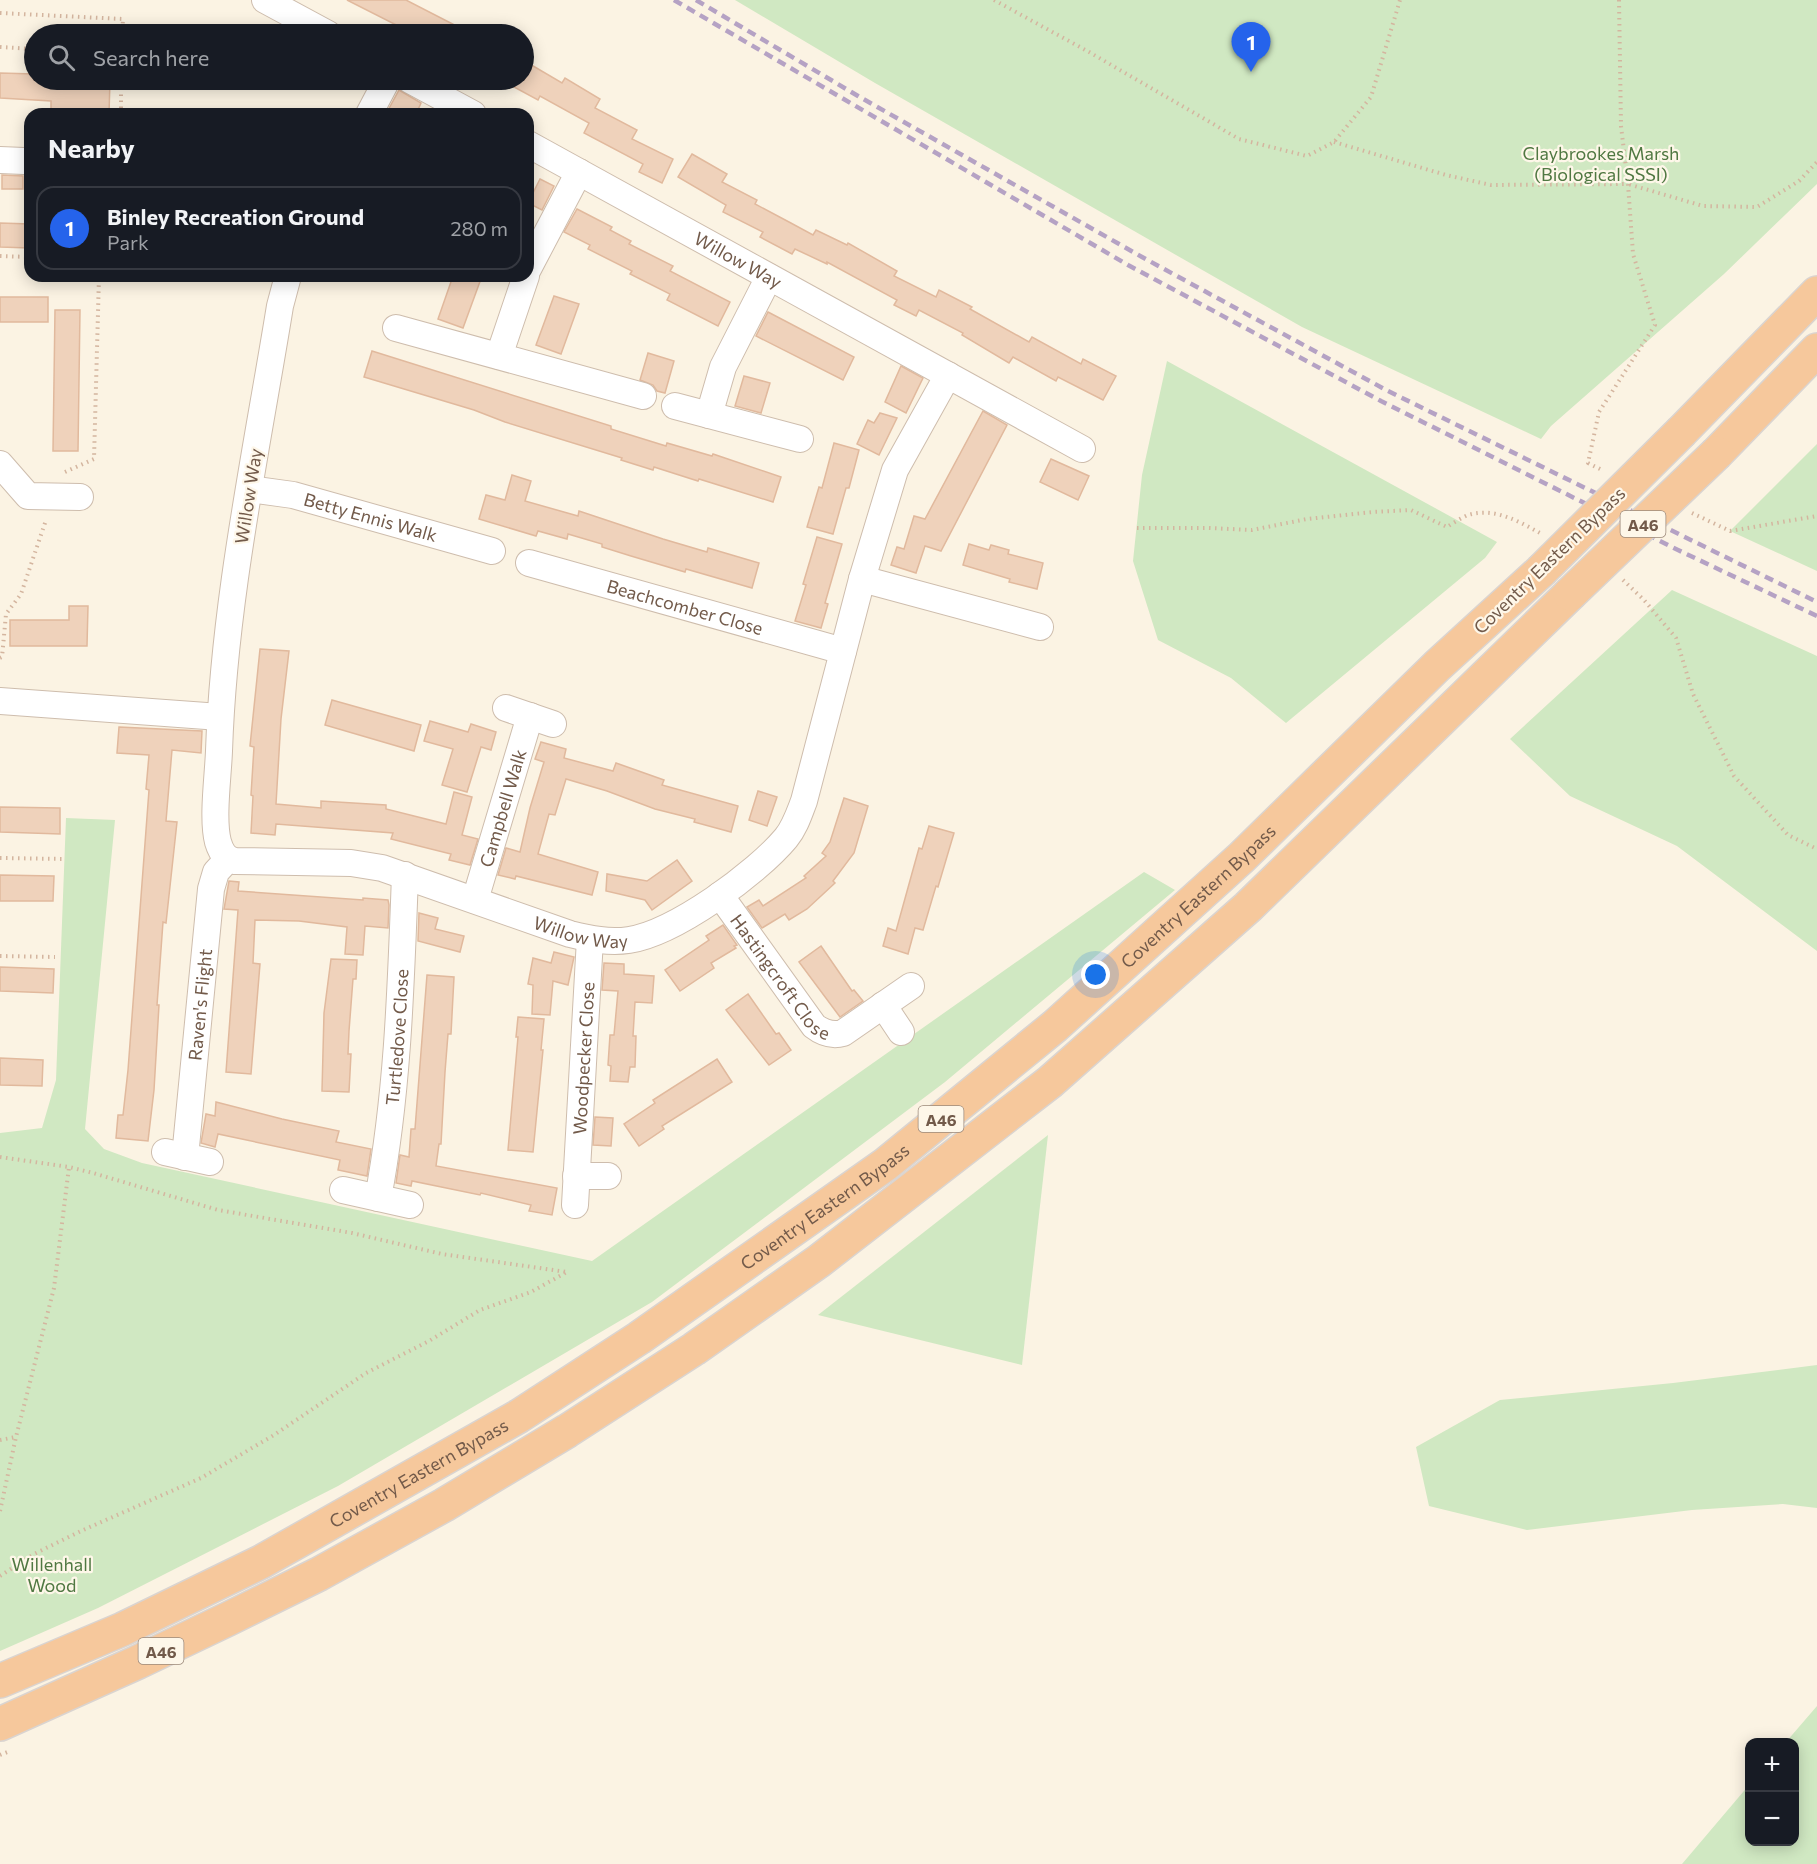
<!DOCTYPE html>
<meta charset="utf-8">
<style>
body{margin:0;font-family:Commissioner,sans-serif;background:#242831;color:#f1f3f6}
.controls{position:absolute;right:18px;bottom:18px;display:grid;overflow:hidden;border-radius:12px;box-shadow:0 3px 15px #0003}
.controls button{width:54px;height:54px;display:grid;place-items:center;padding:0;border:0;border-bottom:2px solid #363941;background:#171b24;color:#f1f3f6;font:30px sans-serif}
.you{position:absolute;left:1096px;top:975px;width:21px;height:21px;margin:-15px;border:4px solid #fff;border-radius:50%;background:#1a73e8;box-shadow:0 0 0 9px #1a73e833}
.badge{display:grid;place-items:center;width:39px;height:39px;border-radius:50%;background:#2563eb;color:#fff;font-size:20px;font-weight:700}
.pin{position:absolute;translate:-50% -50px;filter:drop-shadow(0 2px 3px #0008)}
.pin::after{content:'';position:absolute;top:32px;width:21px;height:18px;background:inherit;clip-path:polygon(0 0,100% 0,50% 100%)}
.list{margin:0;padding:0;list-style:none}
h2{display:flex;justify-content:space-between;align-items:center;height:78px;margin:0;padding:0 24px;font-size:26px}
h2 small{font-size:20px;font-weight:400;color:#9ea1a6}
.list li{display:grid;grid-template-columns:39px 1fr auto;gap:18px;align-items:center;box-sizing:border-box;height:84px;margin:0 12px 12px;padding:0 12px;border:2px solid #363941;border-radius:18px}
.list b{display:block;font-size:22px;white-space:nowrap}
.list p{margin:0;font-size:20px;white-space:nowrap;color:#9ea1a6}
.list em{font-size:20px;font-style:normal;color:#9ea1a6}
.icon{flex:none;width:33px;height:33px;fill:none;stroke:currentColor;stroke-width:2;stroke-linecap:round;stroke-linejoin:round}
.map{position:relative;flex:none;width:1817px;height:1864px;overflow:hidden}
.search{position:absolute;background:#171b24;box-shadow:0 3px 15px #0003;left:24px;top:24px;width:510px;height:66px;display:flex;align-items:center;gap:15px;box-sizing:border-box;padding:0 21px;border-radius:33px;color:#9ea1a6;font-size:22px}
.panel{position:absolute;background:#171b24;box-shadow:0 3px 15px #0003;left:24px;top:108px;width:510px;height:174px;border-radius:18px}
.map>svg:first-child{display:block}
</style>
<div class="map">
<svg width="1817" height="1864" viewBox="0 0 1817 1864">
<rect width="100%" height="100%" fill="#fbf3e3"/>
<g fill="#d0e8c2">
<path d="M735 0H1817V184L1724 274 1551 426 1541 439 1302 327 875 83Z"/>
<path d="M1167 361 1497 542 1485 558 1286 723 1231 678 1158 640 1133 561 1142 475Z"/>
<path d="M1817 444V571L1730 531Z"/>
<path d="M1672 590 1817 656V951L1677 846 1570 796 1510 739Z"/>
<path d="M66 818 115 820 85 1129 104 1149 142 1163 592 1261 1144 872 1175 890 945 1082 652 1302 338 1486 98 1608 0 1651V1133L42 1128 56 1080Z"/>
<path d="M1048 1135 1022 1365 818 1315Z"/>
<path d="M1817 1365V1508L1783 1504 1692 1510 1527 1530 1429 1506 1416 1447 1500 1400 1673 1383Z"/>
<path d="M1817 1706V1864H1682L1749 1785 1750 1842H1794V1742H1786Z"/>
</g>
<g fill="#efd2bb" stroke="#e1b99d" stroke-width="1.5">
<path d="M347 0H406L472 34H414Z"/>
<path d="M528 63 562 83 565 78 600 99 595 108 637 130 632 139 673 159 662 183 639 172 643 164 584 133 589 123 540 96 538 100 514 87 519 80H524V71Z"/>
<path d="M0 73 34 74V80H110L109 114H83V111L51 110V101L0 98Z"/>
<path d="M399 90 421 103 416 114H386Z"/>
<path d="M692 154 727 174 722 182 757 200 755 204 789 222 813 235 816 230 847 245 848 243 897 271 894 276 936 297 939 290 972 307 970 309 1029 342 1032 337 1081 364 1083 359 1116 376 1103 400 1058 377 1056 381 1013 357 1009 363 962 335 963 333 919 310 916 316 894 305 897 300 827 262V264L795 249 792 254 760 237 763 232 723 212 726 205 678 177Z"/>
<path d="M2 175 23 176V189H2Z"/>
<path d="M540 179 554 186 542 210 528 203Z"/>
<path d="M577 209 612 227 610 230 631 241 629 244 673 266 670 271 730 302 718 326 667 300 670 294 630 274 632 271 588 249 590 245 564 232Z"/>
<path d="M0 223 30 224 29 248 0 247Z"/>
<path d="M453 276H482L463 328 438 319Z"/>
<path d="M554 296 579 304 561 354 536 345Z"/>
<rect x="0" y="297" width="48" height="25"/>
<path d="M55 310H80L78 451H53Z"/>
<path d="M768 312 854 357 843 380 756 336Z"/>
<path d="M372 351 611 426V429L666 446 667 443 712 456 713 454 781 477 773 502 699 479 698 481 654 467 653 470 621 460 622 458 505 422 474 410 364 377Z"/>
<path d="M648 353 674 361 665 393 657 391 653 385 640 380Z"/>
<path d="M901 366 923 378 906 413 885 402Z"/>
<path d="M744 376 770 383 761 413 735 406Z"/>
<path d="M983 411 1007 425 941 551 925 546 916 573 891 565 897 547 904 549 914 516 925 519Z"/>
<path d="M880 413 897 418 879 455 857 444 868 420 874 423Z"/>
<path d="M834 443 859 450 849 488H846L833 534 807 527 819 487 822 488Z"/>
<path d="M1051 459 1089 476 1078 500 1040 482Z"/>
<path d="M512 475 531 481 525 501 578 516 579 511 663 539 707 552 708 548 759 563 752 588 686 569 685 572 631 556 602 547V544L568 534 567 539 538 531 536 536 479 519 486 495 505 500Z"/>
<path d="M817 537 842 544 825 603 828 604 821 628 795 621 806 585 803 584Z"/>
<path d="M969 544 989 550 991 545 1009 550 1008 554 1043 563 1037 589 1009 582 1010 579 963 565Z"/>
<path d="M69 606H88L87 646H10V620H69Z"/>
<path d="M260 649 289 651 281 719 276 804 321 808V801L386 805V809L446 824 454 792 472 797 462 835 478 839 470 865 449 860 451 854 391 839 393 833 276 824 275 835 251 833 253 796 251 795 254 747 250 746Z"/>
<path d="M332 700 421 725 414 751 325 725Z"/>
<path d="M430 721 468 732 471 724 496 732 491 750 481 747 467 792 442 785 453 749 424 741Z"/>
<path d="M119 727 202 731 201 753 172 750 166 821 177 822 166 923 163 922 157 1005H159L154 1090 148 1141 116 1138 118 1115H123L128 1070 149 790 146 789 149 755 117 753Z"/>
<path d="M541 742 566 749 564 758 613 771 616 763 664 780 662 785 738 806 731 832 694 822 695 819 655 809 607 791 566 779 555 815 549 814 538 854 598 872 592 895 516 876 515 879 498 875 506 848 520 852 530 808 544 762 535 759Z"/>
<path d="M758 791 777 797 767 826 749 820Z"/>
<path d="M844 798 868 806 854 853 833 881 835 883 807 909 789 920 785 914 762 928 747 907 759 900 763 906 806 878 804 876 826 856 822 853 830 842Z"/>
<path d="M0 807 60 808V834L0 832Z"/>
<path d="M929 826 954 833 938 887 936 886 923 930 915 928 908 954 883 946 888 928 896 931 919 848 922 849Z"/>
<path d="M677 860 692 881 652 910 645 900 606 891 607 874 647 881Z"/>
<path d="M0 875 54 876 53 901H0Z"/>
<path d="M229 881 239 882 238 891 363 900V898L388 900 389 905 388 928 365 926 363 955 345 954 347 927 299 921 255 920 253 963 260 964 251 1074 226 1072 238 910 224 909Z"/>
<path d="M419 913 438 918 435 929 464 936 460 952 418 941Z"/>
<path d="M723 925 737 945 734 946 736 948 711 963 714 968 680 991 665 970 709 940 706 936Z"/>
<path d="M821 946 852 991 854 990 863 1001 840 1017 799 962Z"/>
<path d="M554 952 574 957 568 985 553 981 550 1015 532 1014 533 985 528 984 533 958 551 963Z"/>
<path d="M331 959 357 960 356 979H353L349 1031 348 1054H351L349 1092 322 1091 324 1013Z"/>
<path d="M604 963 624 964V974L654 976 652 1003 635 1002 633 1036H636L635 1067H630L628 1082 610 1081 611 1066 608 1065 610 1035H614L618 991 602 990Z"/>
<path d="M0 967 54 969 53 993 0 991Z"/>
<path d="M427 975 454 977 451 1034H448L445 1072 441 1144H439L436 1166 557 1188 552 1215 529 1211 531 1205 481 1193 480 1195 412 1181 411 1186 396 1183 400 1155 409 1157 411 1129H415Z"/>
<path d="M748 994 776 1034 779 1033 791 1050 769 1065 726 1010Z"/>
<path d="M518 1017 544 1019 541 1050H543L533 1152 508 1150 518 1037H516Z"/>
<path d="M0 1058 43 1060 42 1086 0 1085Z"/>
<path d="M717 1059 732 1082 662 1126 664 1129 639 1146 624 1124 655 1103 653 1100Z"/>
<path d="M216 1102 282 1119 339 1131 336 1142 371 1149 367 1176 338 1170 340 1160 218 1134 215 1147 201 1143 206 1114 215 1116Z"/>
<path d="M595 1117 613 1118 611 1146 593 1145Z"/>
</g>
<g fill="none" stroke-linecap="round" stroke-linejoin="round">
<defs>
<g id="minor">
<path d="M265 0 328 34"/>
<path d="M410 80 473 114"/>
<path d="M369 114 387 80"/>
<path id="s1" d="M528 144 1082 449"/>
<path d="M0 160 24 161"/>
<path d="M528 269 579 172"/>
<path id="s2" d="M288 276 280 306C256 454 224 602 219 751 218 777 212 819 218 842 221 852 225 859 235 861L351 863 382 868 570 934C590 939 609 943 629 940 675 933 757 873 786 838 795 827 799 814 804 801L862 579 895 470 948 375"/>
<path d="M396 328 643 396"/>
<path d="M499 356 526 276"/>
<path d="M675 406 800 439"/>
<path d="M709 415 723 367 769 277"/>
<path d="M0 464 28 496 80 497"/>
<path id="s3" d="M250 489 293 495 492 551"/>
<path id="s4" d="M529 563 843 651"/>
<path d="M862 579 1040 627"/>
<path d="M0 701 220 717"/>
<path d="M506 708 553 724"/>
<path id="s5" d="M720 895 814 1026C823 1033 832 1036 843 1033L911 986"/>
<path id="s6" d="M475 900 530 716"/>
<path d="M883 1005 901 1032"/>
<path d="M165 1152 210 1162"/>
<path id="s7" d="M185 1157 211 889 216 872 228 859"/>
<path d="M576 1176H608"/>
<path d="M343 1190 410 1205"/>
<path id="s8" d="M378 1198C398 1092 401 983 405 875"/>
<path id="s9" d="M575 1205 590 939"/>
</g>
<g id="trunk">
<path d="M1682 431 1817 293"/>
<path d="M1717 453 1817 350"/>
<path id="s10" d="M0 1681 123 1629 261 1562 519 1416 639 1338 886 1164 1055 1026 1242 857 1437 666 1541 571"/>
<path d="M0 1724 138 1662 228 1619 319 1574 444 1505 567 1431 694 1349 819 1261 1050 1082 1248 907 1570 594"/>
</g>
</defs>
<use href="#minor" stroke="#cebdad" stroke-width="28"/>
<use href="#trunk" stroke="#dad4d0" stroke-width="36"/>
<g stroke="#d4b59f" stroke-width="4" stroke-dasharray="1.5 4.5" stroke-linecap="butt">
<path d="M994 0 1089 52 1239 139 1307 156 1334 142 1371 97 1400 0"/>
<path d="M1619 0 1621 126 1628 184 1703 206 1757 207 1799 181 1817 162"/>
<path d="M0 13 123 19 122 34"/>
<path d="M0 47 34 49"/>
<path d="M121 114V80"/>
<path d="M1334 142 1446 175 1491 185 1628 184 1633 254 1655 325 1599 412 1588 463 1604 471"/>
<path d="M0 256 30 257"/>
<path d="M65 472 94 459 99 276"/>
<path d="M1692 513 1730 531 1817 516"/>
<path d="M1137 528H1209L1252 530 1307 519 1373 512 1411 510 1447 527C1453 523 1461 518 1468 515 1494 507 1518 521 1540 533"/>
<path d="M1623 580 1644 600 1676 638 1693 694 1734 776 1788 835 1817 849"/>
<path d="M0 658 2 657 6 614 21 594 46 520"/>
<path d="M0 858 65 859"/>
<path d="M0 956 55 957"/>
<path d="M0 1157 69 1167 93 1173 218 1210 352 1233 442 1254 567 1272"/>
<path d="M0 1440 16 1437"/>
<path d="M0 1511 16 1437 54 1288 69 1167"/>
<path d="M0 1576 34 1554 81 1531 201 1478 274 1435 366 1373 429 1341 480 1310 531 1292 567 1272"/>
<path d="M0 1755 10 1751"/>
</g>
<use href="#minor" stroke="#fff" stroke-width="26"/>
<use href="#trunk" stroke="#f6c89c" stroke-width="33"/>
<g stroke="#b5a2c4" stroke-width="4.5" stroke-dasharray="9 6" stroke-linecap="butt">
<path d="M674 0 1128 265 1381 401 1678 550 1817 616"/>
<path d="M696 0 858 96 1142 257 1388 391 1817 602"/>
</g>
<defs>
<g id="trunk-bridge">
<path d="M1541 571 1682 431"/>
<path d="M1570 594 1717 453"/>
</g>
</defs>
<use href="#trunk-bridge" stroke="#dad4d0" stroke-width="36" stroke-linecap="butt"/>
<use href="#trunk-bridge" stroke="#f6c89c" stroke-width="33"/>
</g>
<g text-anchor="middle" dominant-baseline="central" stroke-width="4.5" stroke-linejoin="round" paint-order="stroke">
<g fill="#fef7e9" stroke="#9c897a" stroke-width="1.5">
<rect x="1620.5" y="511" width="45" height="26" rx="4.5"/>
<rect x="918.5" y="1106" width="45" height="26" rx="4.5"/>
<rect x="138.5" y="1638" width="45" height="26" rx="4.5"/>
</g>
<g font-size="16" font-weight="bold" fill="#725a4a">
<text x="1643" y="524">A46</text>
<text x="941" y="1119">A46</text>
<text x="161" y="1651">A46</text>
</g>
<g font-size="18" fill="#507842" stroke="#fef7e9">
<text x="1601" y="153">Claybrookes Marsh<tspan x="1601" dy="21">(Biological SSSI)</tspan></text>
<text x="52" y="1564">Willenhall<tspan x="52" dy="21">Wood</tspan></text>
</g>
<g font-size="18" fill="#725a4a" stroke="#fef7e9">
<text stroke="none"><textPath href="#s1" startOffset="240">Willow Way</textPath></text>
<text transform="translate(248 496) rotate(-81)">Willow Way</text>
<text stroke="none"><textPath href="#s3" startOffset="124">Betty Ennis Walk</textPath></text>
<text transform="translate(1549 560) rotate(-44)">Coventry Eastern Bypass</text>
<text stroke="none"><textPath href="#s4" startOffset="162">Beachcomber Close</textPath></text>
<text stroke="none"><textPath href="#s6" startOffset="96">Campbell Walk</textPath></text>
<text stroke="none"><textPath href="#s10" startOffset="1440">Coventry Eastern Bypass</textPath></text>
<text stroke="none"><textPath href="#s2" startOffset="956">Willow Way</textPath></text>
<text stroke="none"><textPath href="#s5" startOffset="102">Hastingcroft Close</textPath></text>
<text stroke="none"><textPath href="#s7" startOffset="153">Raven's Flight</textPath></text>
<text stroke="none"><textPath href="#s8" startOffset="162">Turtledove Close</textPath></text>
<text stroke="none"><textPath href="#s9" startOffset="147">Woodpecker Close</textPath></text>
<text stroke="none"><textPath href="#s10" startOffset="954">Coventry Eastern Bypass</textPath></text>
<text stroke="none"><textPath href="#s10" startOffset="468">Coventry Eastern Bypass</textPath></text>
</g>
</g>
</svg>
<div class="controls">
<button>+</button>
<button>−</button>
</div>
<div class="you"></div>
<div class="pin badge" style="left:1251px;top:72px">1</div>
<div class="search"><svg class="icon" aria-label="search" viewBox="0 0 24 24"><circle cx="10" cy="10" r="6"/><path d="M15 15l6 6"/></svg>Search here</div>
<section class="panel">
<h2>Nearby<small></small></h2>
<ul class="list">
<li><span class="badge">1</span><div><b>Binley Recreation Ground</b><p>Park</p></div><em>280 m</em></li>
</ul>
</section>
</div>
